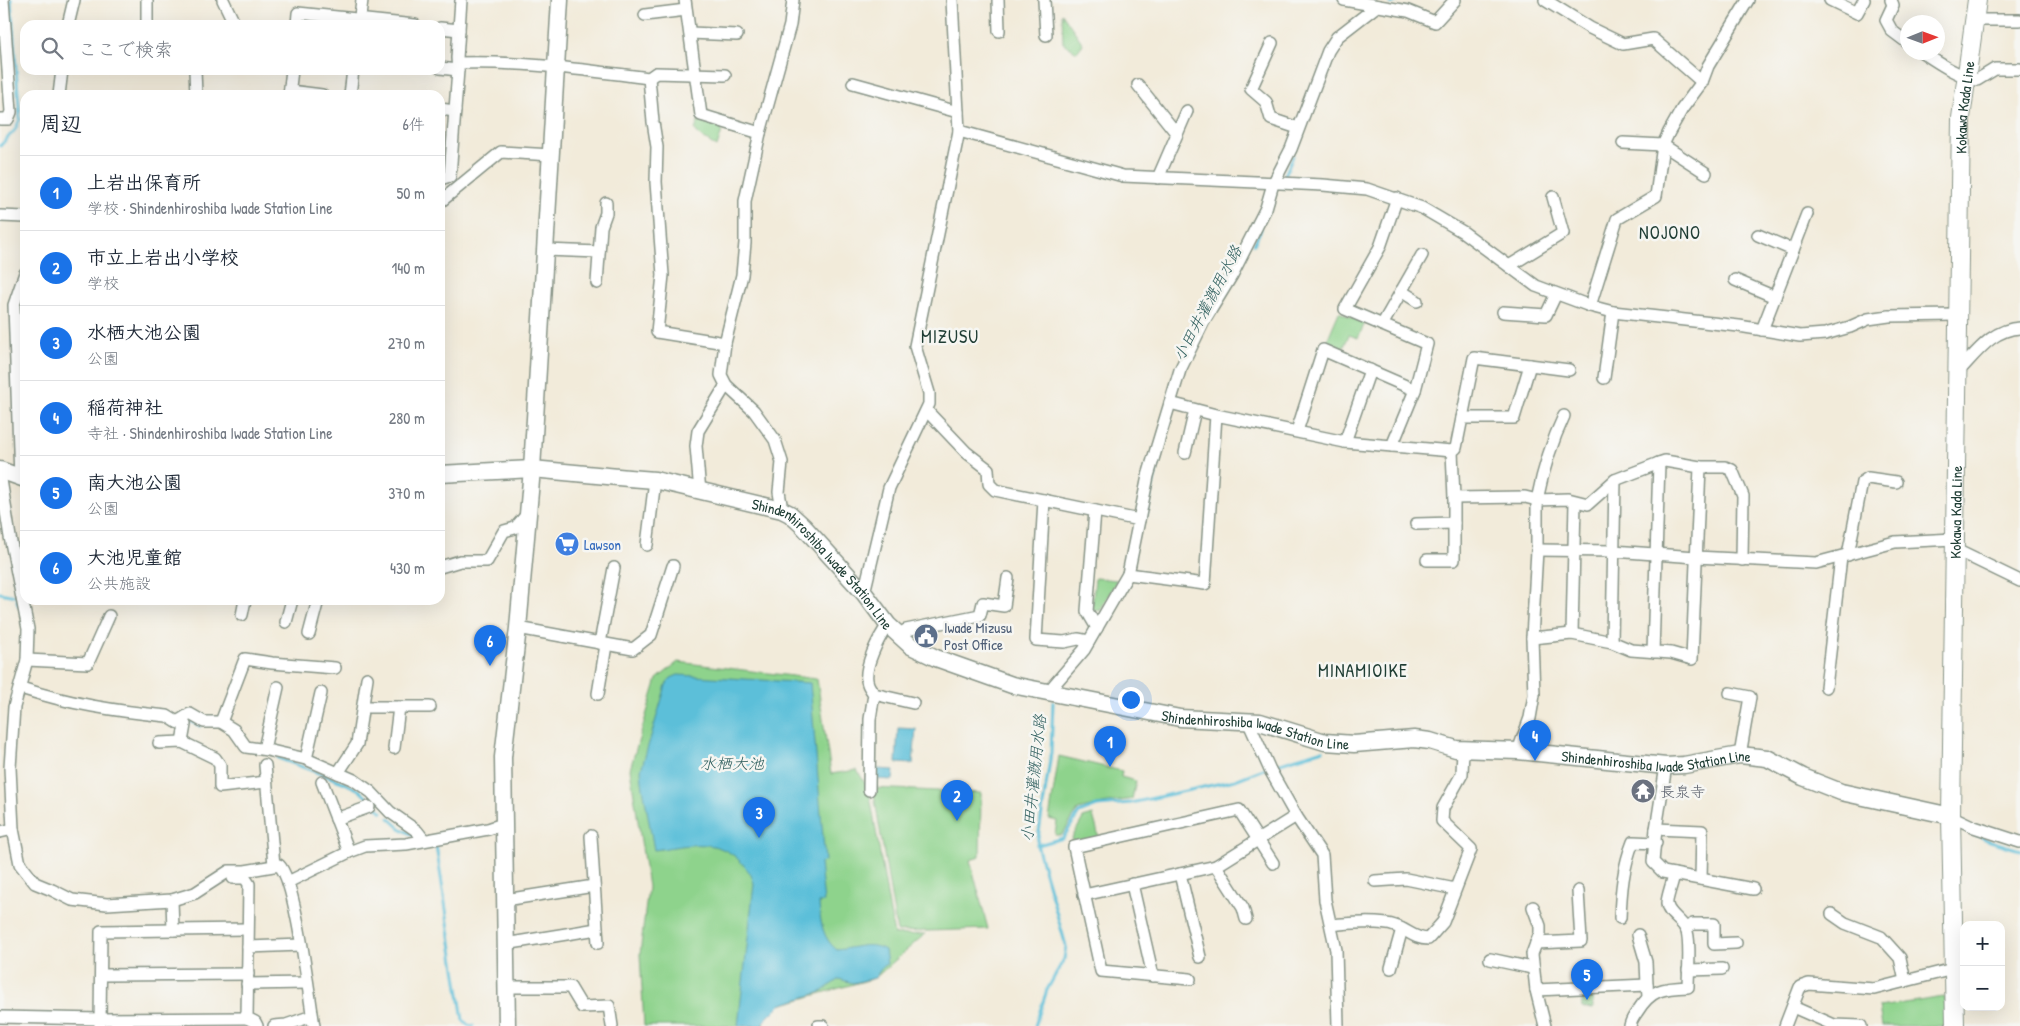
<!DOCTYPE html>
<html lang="ja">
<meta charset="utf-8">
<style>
body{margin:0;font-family:"Patrick Hand","Klee One",sans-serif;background:#f2f2f3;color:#1f2937}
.controls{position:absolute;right:15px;bottom:15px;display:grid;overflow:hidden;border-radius:10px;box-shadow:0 5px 20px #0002}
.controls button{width:45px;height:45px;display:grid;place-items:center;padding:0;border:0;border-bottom:1px solid #e0e1e3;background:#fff;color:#1f2937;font:25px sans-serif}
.compass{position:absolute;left:1900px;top:15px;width:45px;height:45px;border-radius:50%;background:#fff;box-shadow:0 5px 20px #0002;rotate:89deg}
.you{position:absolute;left:1130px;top:699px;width:18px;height:18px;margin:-12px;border:4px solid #fff;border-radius:50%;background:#1a73e8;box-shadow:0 0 0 8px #1a73e833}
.badge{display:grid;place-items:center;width:32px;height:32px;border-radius:50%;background:#1a73e8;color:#fff;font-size:16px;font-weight:700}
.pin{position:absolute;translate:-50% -41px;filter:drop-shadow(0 1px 2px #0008)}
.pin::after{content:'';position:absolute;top:26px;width:18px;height:15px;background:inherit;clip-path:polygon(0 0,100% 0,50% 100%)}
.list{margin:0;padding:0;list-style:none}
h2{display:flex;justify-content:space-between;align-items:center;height:65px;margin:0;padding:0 20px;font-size:21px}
h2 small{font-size:16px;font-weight:400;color:#747a83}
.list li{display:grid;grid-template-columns:32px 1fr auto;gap:15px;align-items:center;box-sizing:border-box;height:75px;padding:0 20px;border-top:1px solid #e0e1e3}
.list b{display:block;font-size:19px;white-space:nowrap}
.list p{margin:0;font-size:16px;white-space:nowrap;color:#747a83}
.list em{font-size:16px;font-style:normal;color:#747a83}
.icon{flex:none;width:28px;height:28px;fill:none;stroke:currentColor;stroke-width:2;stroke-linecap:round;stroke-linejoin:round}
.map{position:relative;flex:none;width:2020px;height:1026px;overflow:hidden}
.search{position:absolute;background:#fff;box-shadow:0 5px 20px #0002;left:20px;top:20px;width:425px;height:55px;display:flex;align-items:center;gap:12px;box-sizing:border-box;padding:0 18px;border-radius:15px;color:#747a83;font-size:19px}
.panel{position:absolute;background:#fff;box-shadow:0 5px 20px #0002;left:20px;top:90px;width:425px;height:515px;border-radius:15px}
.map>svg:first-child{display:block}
</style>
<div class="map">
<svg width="2020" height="1026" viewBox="0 0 2020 1026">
<rect width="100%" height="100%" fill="#f6f6f2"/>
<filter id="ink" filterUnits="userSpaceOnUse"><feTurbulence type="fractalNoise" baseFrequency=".02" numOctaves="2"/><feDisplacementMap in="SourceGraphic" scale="10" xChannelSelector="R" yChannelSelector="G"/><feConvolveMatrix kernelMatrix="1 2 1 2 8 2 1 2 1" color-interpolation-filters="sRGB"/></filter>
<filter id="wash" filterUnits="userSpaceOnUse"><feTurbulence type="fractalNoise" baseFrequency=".0096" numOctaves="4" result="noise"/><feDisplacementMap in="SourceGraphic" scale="20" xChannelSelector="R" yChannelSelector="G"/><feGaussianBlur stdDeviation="1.12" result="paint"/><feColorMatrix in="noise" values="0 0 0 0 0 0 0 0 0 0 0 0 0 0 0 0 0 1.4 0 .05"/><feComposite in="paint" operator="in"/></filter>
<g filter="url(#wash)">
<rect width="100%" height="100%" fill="#f2ebda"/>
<g fill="#8ed38c" stroke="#568860">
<path d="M1062 13 1083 44 1077 52 1063 43Z"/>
<path d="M698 121 723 128 717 147 701 137 695 130Z"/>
<path d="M1339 312 1365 323 1358 338 1349 335 1341 353 1325 345Z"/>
<path d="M1095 578 1117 580 1100 611 1092 609Z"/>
<path d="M678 662 817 679 831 774 857 770 869 790 894 935 925 934 875 978 780 1005 763 1022 764 1026H644L640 954 648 887 630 769 657 679Z"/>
<path d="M1059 756 1122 771 1121 777 1136 781 1132 799 1102 804 1078 810 1062 835H1055L1057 821 1049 819Z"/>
<path d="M873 788 981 793 980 857 970 860 988 929 897 932Z"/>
<path d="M1093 815 1099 837 1074 844 1072 838 1083 818Z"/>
<path d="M1592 991 1593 1009 1582 1008 1581 992Z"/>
<path d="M1944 997 1946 1026H1882L1879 1007Z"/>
</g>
<g fill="#5bbfd9" stroke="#3d7e86">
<path d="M678 675 810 683 825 861 820 863 824 902H819C820 920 822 938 837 950 854 948 870 941 885 950L887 964 883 966 875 978 853 983 839 979 821 992 780 1005 763 1022V1026H738L754 884C752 874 747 869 740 861 715 836 686 846 654 850L642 782 641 770 666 685 671 678Z"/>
<path d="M898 728 916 729 913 764 896 763Z"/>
<path d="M877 769 894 770 893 780 876 779Z"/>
</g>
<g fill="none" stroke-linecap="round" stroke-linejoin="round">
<g stroke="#5bbfd9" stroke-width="3">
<path d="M1391 4 1400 0"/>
<path d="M0 146 15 130 20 119 11 0"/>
<path d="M1283 180 1293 156"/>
<path d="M1254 244 1261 229"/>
<path d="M1146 516 1159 459"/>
<path d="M0 593 16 596 18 605"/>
<path d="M1092 646 1098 639 1109 617"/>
<path d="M187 720 200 726"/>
<path d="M278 758 340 781 359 790 382 812"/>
<path d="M389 818 400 828 416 837"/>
<path d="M1967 830 1987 840 2020 850"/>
<path d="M433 841 436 845 463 1020 468 1025 473 1026"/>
<path d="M1038 845 1063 838 1079 813 1097 806 1131 803 1235 780 1274 765 1323 750"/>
<path d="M1035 1026 1047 990 1064 959 1066 946 1037 845 1051 753 1053 702"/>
</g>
</g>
</g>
<g filter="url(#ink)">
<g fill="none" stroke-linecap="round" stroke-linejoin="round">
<defs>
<g id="street">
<path d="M147 0V25"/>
<path d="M223 0 235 25"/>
<path d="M685 0 701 115 760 133"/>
<path d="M998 0 999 31"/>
<path d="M1044 0 1046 35"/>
<path d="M1344 0 1408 11 1435 22 1455 0"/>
<path d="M1545 0 1590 28 1623 44 1653 39 1702 82"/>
<path d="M1830 0 1857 13 1864 0"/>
<path d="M1891 0 1893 5 1886 20 1892 31 1908 43"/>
<path d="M645 15 686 10"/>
<path d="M1974 20H2020"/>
<path d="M68 25 74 0"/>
<path d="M297 25 298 13 415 25"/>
<path d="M359 25 362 0"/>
<path d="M440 28 459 30"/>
<path d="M690 33 737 35"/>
<path d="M1272 43 1251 89 1266 102 1271 119 1298 128"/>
<path d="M1922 52C1940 64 1956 75 1977 80L1995 69H2020"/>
<path d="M458 63C522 61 586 70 649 78L653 122 657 147 656 182 663 275 657 332 725 343"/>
<path d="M440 68 458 70"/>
<path d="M195 70 196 95"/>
<path d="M649 78 656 73 725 75"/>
<path d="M853 83 958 112"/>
<path d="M1138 85 1177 134"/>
<path d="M290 91 322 95"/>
<path d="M59 95 62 70"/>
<path d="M289 95 292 70"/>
<path d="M350 95 353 70"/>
<path d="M440 109 455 111"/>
<path d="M0 119H8L11 112 3 0"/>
<path d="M959 131 1123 176 1323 185 1367 189 1422 208 1463 232 1536 286 1590 306 1613 312 1739 326 1800 336 1825 334 1850 327 1868 319 1889 316 1957 315"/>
<path d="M1623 143 1663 145 1706 173"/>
<path d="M1158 178 1187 111"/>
<path d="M440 179 450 176 458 70 457 58 461 0"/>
<path d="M1397 198 1380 247 1345 309 1427 344 1415 390"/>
<path d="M440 202 501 152 551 155"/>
<path d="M0 216 25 217"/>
<path d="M1758 235 1793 250"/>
<path d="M545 250 599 252"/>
<path d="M1509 266 1563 233 1553 197"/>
<path d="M1735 280 1775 297"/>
<path d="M597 283 601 227 606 213V203"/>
<path d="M1401 291 1417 301"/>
<path d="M1590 306 1617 219 1656 196 1663 145 1669 132 1682 109 1702 82 1708 66 1748 0"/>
<path d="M1503 312 1546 315 1556 294"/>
<path d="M1382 325 1422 255"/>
<path d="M1762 330 1807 214"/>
<path d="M1956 374C1975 355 1991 329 2020 328"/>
<path d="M1604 378 1613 312"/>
<path d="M1170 403 1216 415"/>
<path d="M927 411 966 452 988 469 989 484 995 490 1139 520"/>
<path d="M1564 416C1551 443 1543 470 1537 500L1568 499 1588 504 1615 480 1659 463"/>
<path d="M1462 418H1514L1530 365"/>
<path d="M1297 431 1323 350 1415 390 1392 446"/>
<path d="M1345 442 1370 370"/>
<path d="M1452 451 1456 448 1474 358 1569 370"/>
<path d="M1185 453 1195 410"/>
<path d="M1700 467H1725L1732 470 1743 496 1742 560"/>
<path d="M0 473 10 537 28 629 27 660 14 707 10 768 13 829 20 864 35 883 52 890 72 900 107 904 172 900 195 893 229 871H245L279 865C296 881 309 997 314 1026"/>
<path d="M20 478 14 305 25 273"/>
<path d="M700 492 696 446 698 431 726 385"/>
<path d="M1044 500 1036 640 1064 642 1078 639 1089 641"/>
<path d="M782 510 779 492 782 462 775 440 754 411 726 385 721 375 725 343 742 275 745 243V201L760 133 790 25 793 0"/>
<path d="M1095 511 1087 611 1097 628"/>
<path d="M1416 524 1454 523"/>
<path d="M647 545 655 480"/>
<path d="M1954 549 2020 581"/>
<path d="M1537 550 1613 551 1696 557 1816 563 1895 542 1954 539"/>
<path d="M1848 555 1862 482 1868 478 1896 482"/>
<path d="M1427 560H1454V498"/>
<path d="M440 567 460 561H487L504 531 515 528 528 513"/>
<path d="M1128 574 1205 584 1216 415 1345 442 1452 451 1454 498 1525 497 1537 500V550L1532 638 1534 695 1530 718 1518 751"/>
<path d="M864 593 889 488 929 404V393L915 346 959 131 952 0"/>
<path d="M242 615 245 600"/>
<path d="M286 622 292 600"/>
<path d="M518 628 633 649 651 635 673 566"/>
<path d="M309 634 318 600"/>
<path d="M1572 634 1575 502"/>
<path d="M899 636 906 630 980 615 983 603 1004 606 1008 578"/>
<path d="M1532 638 1572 634 1612 642 1631 650 1671 653 1692 659 1700 467 1665 461 1659 463 1653 652"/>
<path d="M1612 642 1615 480"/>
<path d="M600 643 614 568"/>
<path d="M27 660 88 663 109 616"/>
<path d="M1826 687 1841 557"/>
<path d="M21 688C70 704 115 711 167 716L177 722 190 714 204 722H221L234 730 246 747 267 750 306 759 354 780 371 792 390 812 417 831 424 840"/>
<path d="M1047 693 1084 650 1128 574 1148 476 1180 370 1204 321 1232 275 1266 208 1273 184 1291 149 1328 51 1337 37 1377 6"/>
<path d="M1730 693 1750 697 1740 755"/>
<path d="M598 694 606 645"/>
<path d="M874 694 913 703"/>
<path d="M363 707H430"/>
<path d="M1248 721 1270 770 1296 816 1322 855 1325 900 1336 950 1338 1026"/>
<path d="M177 722 185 725 182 742"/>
<path d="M221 722 245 659 272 663 335 668"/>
<path d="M159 743 182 742 215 758 220 765V787L266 782"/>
<path d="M394 748 399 707"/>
<path d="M264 749 278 687"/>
<path d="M306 759 321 693"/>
<path d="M265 765 274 865"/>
<path d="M1666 766 1656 829 1653 862 1663 872 1753 889"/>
<path d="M338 773 357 744 367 678"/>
<path d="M322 782 349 852"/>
<path d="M869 790 870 719 874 694C872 691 869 687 868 684 862 669 879 637 888 625"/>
<path d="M1951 816 1974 827 2020 842"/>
<path d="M336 819 369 807"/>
<path d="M1656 829 1702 831 1701 879"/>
<path d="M0 832 13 829"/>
<path d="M591 836 598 943"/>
<path d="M1216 866 1243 908 1246 919"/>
<path d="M1180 874 1200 957"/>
<path d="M233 878H245L249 884 247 1018 255 1022 257 1026"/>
<path d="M1375 881 1406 879 1455 889"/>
<path d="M288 882 349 852 365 846 406 844 488 829 503 824"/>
<path d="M1132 884 1153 976"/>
<path d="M1084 895 1216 866 1296 816"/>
<path d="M172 900 173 930"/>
<path d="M505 900 594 886"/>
<path d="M1533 907 1540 926V933L1532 954 1536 990"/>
<path d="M1832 914 1845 923 1881 937 1900 958 1905 981"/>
<path d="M1620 918C1621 891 1623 867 1633 842L1656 843"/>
<path d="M1332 925C1346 923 1382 921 1395 926 1408 930 1414 939 1428 939L1443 922 1471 849 1442 821 1443 808 1462 774 1463 749"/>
<path d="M1685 928 1693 924H1714V944L1736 943"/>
<path d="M1638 935 1646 962 1647 985"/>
<path d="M1536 943 1581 941 1578 891"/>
<path d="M505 944 597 929"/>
<path d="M248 947 301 945"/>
<path d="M1490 959 1532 968"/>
<path d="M1391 968 1402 929"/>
<path d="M1688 970 1722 969"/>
<path d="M102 975 248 974"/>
<path d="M1190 979 1101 971 1074 847 1239 810 1273 863"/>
<path d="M247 984 307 983"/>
<path d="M506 987H570L582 1007 609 1006 612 1026"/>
<path d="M1793 1007 1834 1025 1861 1026"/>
<path d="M0 1017 100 1019 247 1018"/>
<path d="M100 1025 101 931 247 929"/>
<path d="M274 1026 286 1025 312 1016"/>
<path d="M818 1026H823"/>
<path d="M1545 1026 1536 990 1647 985 1648 996"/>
<path d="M1630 1026C1631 1020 1634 1016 1637 1012 1651 989 1663 988 1688 987 1688 974 1691 939 1686 929 1681 920 1668 914 1667 904 1666 899 1673 882 1674 874"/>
<path d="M1785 1026 1800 987 1809 984 1874 989 1953 969"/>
</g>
<g id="secondary">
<path d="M0 470 25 479"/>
<path id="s1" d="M440 474 532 469 629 478 655 480 782 510 790 514 803 526 864 593 888 625 911 646 936 658 1012 685 1180 718 1260 722 1325 742 1354 744 1414 739 1430 741 1456 749 1518 751 1666 766 1684 765 1740 755 1767 758 1803 777 1841 792 1951 816"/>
<path d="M507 1026 503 757 518 628 532 469 560 0"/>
</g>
<g id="primary">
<path id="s2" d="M1955 1026 1951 816 1961 118 1977 0"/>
</g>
</defs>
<use href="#street" stroke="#889487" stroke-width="14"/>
<use href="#secondary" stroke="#889487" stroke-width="19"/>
<use href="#primary" stroke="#889487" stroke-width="20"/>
<use href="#street" stroke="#fff" stroke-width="11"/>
<use href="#secondary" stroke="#fff" stroke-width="16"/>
<use href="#primary" stroke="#fff" stroke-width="18"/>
</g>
</g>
<defs>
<symbol id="supermarket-disc" viewBox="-11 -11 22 22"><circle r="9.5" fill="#3f7fe0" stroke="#f6f6f2"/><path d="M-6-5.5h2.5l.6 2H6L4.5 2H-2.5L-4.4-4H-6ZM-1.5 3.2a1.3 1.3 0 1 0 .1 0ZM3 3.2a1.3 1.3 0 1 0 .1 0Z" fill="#fff"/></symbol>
<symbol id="civic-disc" viewBox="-11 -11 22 22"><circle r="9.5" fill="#5c6f8a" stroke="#f6f6f2"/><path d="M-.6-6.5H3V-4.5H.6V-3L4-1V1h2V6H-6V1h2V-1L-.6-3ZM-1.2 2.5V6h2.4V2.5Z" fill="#fff"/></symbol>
<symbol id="temple-disc" viewBox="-11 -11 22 22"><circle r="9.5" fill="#6b7280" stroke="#f6f6f2"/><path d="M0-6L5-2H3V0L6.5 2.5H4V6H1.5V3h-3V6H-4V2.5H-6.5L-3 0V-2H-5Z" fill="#fff"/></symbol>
</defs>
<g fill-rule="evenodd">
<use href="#supermarket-disc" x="553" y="530" width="28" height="28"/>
<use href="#civic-disc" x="912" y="622" width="28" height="28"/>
<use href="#temple-disc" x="1629" y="777" width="28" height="28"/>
</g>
<g text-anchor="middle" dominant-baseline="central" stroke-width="5" stroke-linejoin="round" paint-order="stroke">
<g font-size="15" fill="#1f3d34" stroke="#f6f6f2">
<text stroke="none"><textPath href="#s2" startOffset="919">Kokawa Kada Line</textPath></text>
<text stroke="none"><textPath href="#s2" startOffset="514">Kokawa Kada Line</textPath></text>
<text stroke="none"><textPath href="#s1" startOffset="411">Shindenhiroshiba Iwade Station Line</textPath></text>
<text stroke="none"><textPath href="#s1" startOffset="891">Shindenhiroshiba Iwade Station Line</textPath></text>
<text stroke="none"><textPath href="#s1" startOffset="1296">Shindenhiroshiba Iwade Station Line</textPath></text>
</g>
<g font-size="15" fill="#366cbe" stroke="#f6f6f2" text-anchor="start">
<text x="584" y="544">Lawson</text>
</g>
<g font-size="15" fill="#4e5e75" stroke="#f6f6f2" text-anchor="start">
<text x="944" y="627">Iwade Mizusu<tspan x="944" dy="17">Post Office</tspan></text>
</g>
<g font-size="15" fill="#5b616d" stroke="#f6f6f2" text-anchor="start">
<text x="1660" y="791">長泉寺</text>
</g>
<g font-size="16" font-style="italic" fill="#2e5e5d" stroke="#f6f6f2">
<text transform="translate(1207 303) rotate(-62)">小田井灌漑用水路</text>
<text x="732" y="763">水栖大池</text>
<text transform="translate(1033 778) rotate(-84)">小田井灌漑用水路</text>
</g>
<g font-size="18" letter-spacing="1" fill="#1f3d34" stroke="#f6f6f2">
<text x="1670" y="232">NOJONO</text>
<text x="950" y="336">MIZUSU</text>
<text x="1363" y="670">MINAMIOIKE</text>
</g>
</g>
</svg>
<div class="controls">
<button>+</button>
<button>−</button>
</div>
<svg class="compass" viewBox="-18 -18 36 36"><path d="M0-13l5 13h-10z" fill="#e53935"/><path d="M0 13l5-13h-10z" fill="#747a83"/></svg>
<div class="you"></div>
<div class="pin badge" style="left:1110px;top:767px">1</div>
<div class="pin badge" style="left:957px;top:821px">2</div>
<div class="pin badge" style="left:759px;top:838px">3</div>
<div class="pin badge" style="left:1535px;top:761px">4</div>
<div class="pin badge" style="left:1587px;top:1000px">5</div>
<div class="pin badge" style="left:490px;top:666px">6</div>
<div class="search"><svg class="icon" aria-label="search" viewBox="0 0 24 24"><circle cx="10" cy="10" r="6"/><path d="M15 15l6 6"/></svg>ここで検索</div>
<section class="panel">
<h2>周辺<small>6件</small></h2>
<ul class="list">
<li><span class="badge">1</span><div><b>上岩出保育所</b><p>学校 · Shindenhiroshiba Iwade Station Line</p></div><em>50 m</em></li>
<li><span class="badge">2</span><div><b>市立上岩出小学校</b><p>学校</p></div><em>140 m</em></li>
<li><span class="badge">3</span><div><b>水栖大池公園</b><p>公園</p></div><em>270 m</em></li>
<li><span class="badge">4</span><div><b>稲荷神社</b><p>寺社 · Shindenhiroshiba Iwade Station Line</p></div><em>280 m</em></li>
<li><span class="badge">5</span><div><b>南大池公園</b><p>公園</p></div><em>370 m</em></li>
<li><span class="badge">6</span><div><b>大池児童館</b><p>公共施設</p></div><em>430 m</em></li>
</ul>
</section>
</div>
